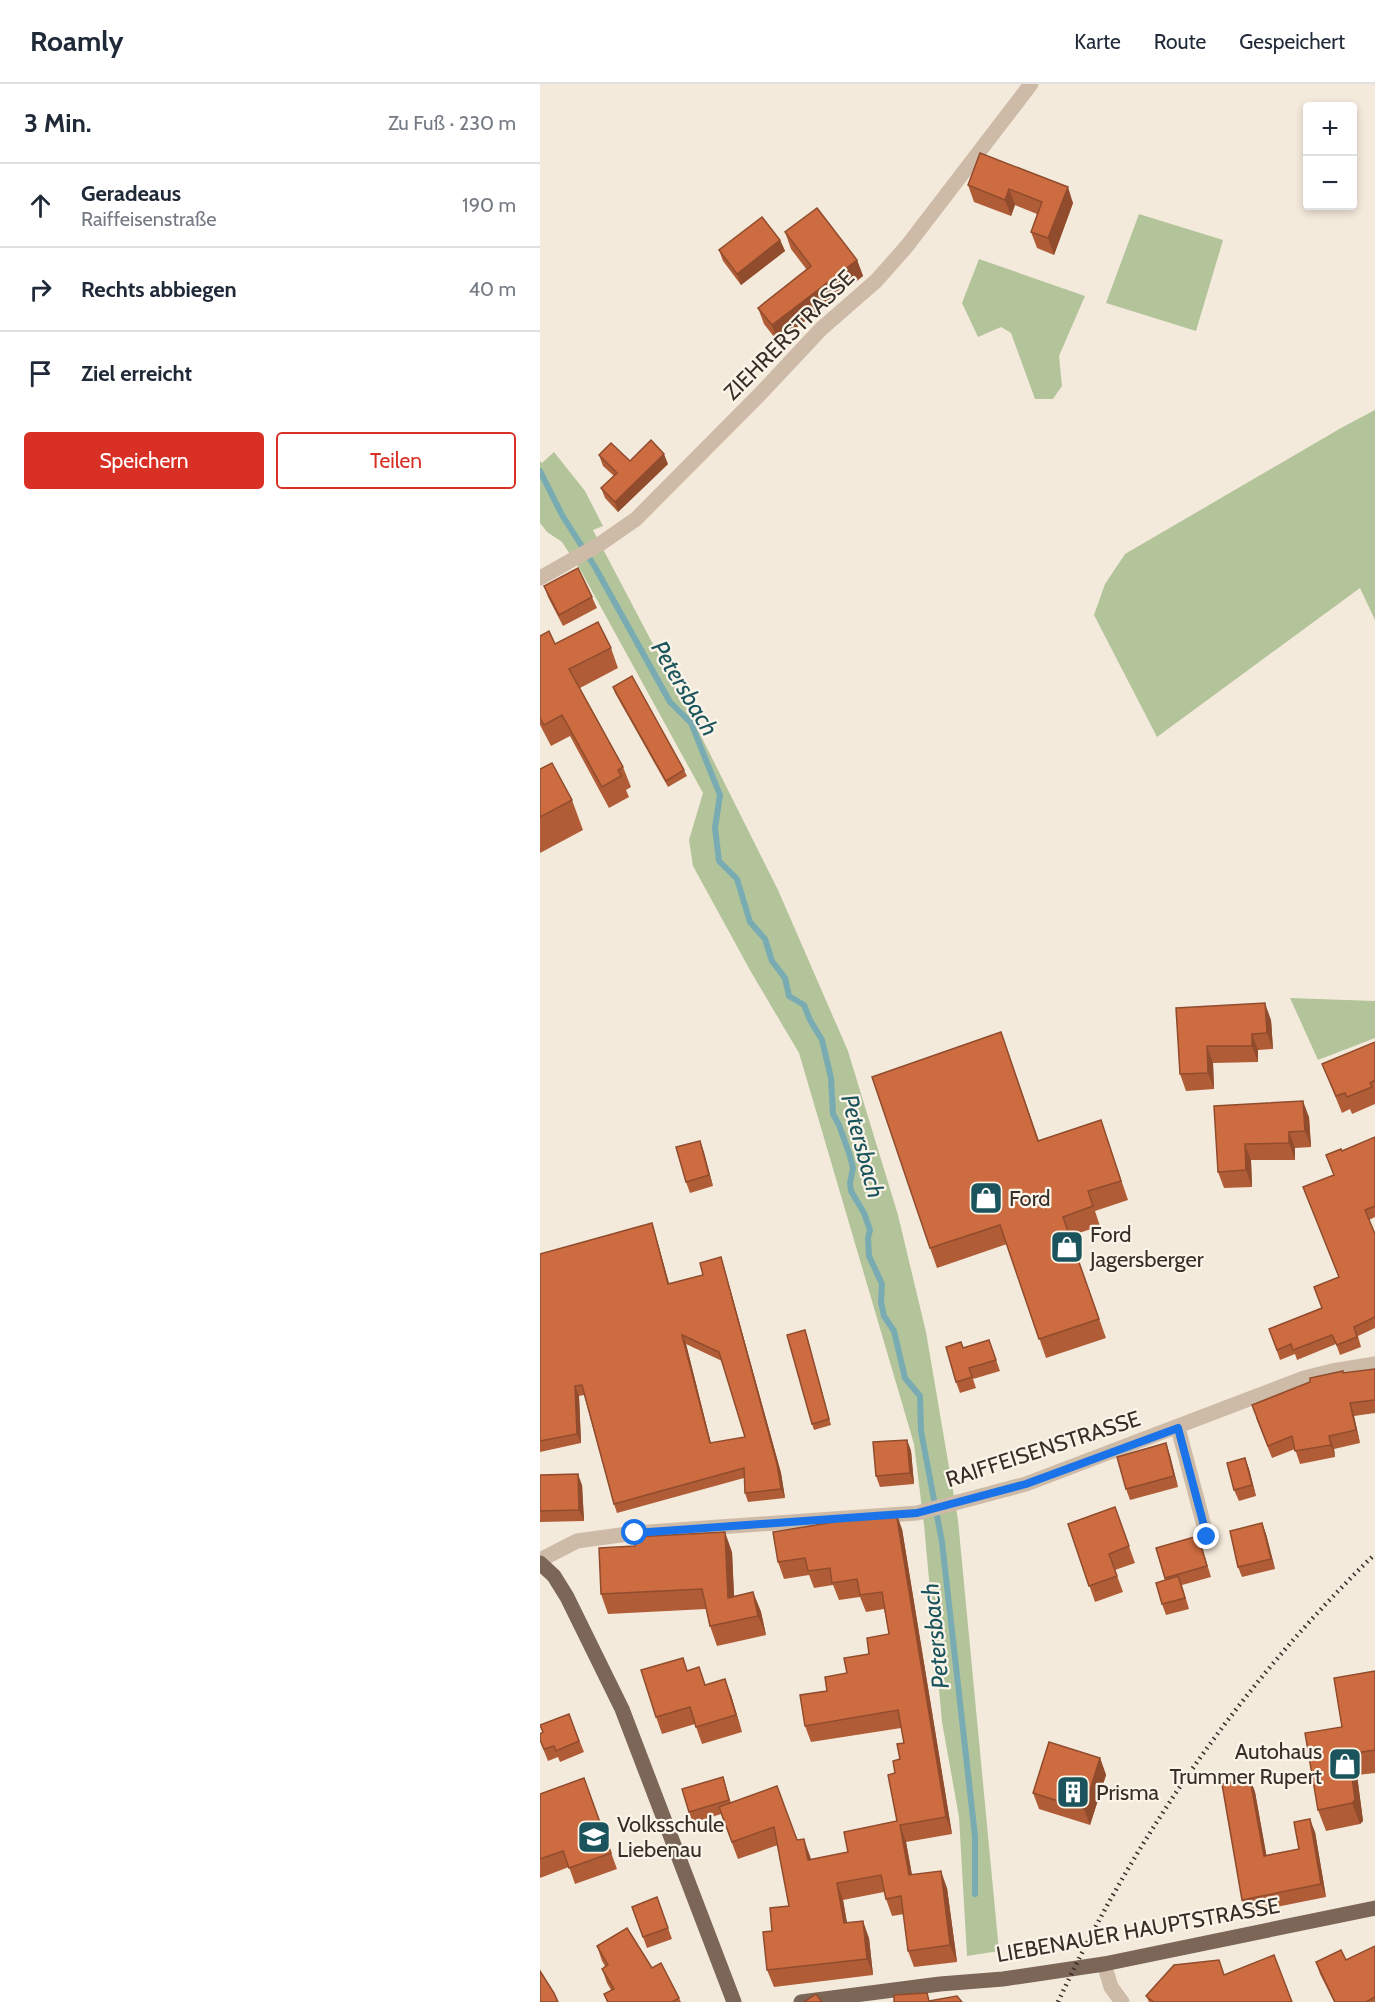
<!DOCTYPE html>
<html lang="de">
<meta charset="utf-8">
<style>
body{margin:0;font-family:Cabin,sans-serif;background:#f2f2f3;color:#1f2937}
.controls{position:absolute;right:18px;top:18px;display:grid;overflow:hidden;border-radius:6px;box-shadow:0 3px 9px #0003}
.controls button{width:54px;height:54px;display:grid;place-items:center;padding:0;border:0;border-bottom:2px solid #e0e1e3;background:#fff;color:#1f2937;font:30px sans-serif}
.stop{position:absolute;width:18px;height:18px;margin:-14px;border:4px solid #1a73e8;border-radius:50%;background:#fff}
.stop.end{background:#1a73e8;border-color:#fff;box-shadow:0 2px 6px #0008}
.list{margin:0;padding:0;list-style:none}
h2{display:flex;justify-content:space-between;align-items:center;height:78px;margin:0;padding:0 24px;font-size:26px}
h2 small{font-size:20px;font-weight:400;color:#747a83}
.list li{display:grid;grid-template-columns:39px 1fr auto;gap:18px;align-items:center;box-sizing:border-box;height:84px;padding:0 24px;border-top:2px solid #e0e1e3}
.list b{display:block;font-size:22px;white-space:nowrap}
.list p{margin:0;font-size:20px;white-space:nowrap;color:#747a83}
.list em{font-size:20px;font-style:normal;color:#747a83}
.actions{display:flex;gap:12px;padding:18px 24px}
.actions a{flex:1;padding:14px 0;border:2px solid #d93025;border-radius:6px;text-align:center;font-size:21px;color:#d93025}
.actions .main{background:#d93025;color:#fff}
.icon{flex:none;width:33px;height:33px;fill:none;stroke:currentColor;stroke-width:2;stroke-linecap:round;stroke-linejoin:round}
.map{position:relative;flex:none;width:835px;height:1918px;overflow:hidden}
header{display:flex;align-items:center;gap:36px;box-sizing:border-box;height:84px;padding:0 30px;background:#fff;border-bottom:2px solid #e0e1e3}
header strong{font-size:28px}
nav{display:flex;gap:33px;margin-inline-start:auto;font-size:21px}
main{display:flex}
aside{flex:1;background:#fff}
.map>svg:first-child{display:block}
</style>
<header>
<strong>Roamly</strong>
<nav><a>Karte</a><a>Route</a><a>Gespeichert</a></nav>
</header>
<main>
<aside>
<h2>3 Min.<small>Zu Fuß · 230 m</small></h2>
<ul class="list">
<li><svg class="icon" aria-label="ahead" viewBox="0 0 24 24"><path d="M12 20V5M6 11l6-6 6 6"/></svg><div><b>Geradeaus</b><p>Raiffeisenstraße</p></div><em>190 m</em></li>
<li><svg class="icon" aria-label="right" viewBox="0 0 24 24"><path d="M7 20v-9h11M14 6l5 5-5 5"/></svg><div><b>Rechts abbiegen</b></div><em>40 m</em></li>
<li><svg class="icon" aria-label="arrive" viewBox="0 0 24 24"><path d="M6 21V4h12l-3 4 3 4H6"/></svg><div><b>Ziel erreicht</b></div></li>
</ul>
<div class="actions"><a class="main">Speichern</a><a>Teilen</a></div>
</aside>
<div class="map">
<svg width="835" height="1918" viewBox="0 0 835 1918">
<rect width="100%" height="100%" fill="#f4eadc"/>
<g fill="#b3c49b">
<path d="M599 130 683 156 656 247 566 219Z"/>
<path d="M439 175 545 212 519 272 522 302 513 315H495L471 249 461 243 438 253 422 219Z"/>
<path d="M835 326V536L820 504 617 653 554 531 565 500 585 470 801 344Z"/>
<path d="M14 368 45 407 63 442 53 446 156 642 238 806 308 967 358 1131 386 1248 418 1436 459 1867 427 1872 419 1733 402 1638 384 1441 374 1360 259 969 211 888 153 782 149 756 163 709 41 487 22 458 7 448 0 439V377L2 379Z"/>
<path d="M750 914 835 917V954L778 976Z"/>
</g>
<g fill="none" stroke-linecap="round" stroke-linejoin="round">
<path stroke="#79acb2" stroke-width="6" d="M0 387 22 431 55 483 130 618 151 639 180 711 175 744 179 777 197 795 210 838 225 855 232 877 245 894 249 912 264 921 270 936 282 956 291 994 293 1030 299 1041 309 1069 313 1084 310 1099 311 1107 324 1129 330 1146 328 1154 329 1172 342 1200 341 1218 344 1232 354 1247 365 1294 380 1312 381 1347 402 1458 435 1752V1810"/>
<g stroke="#cdbaa7" stroke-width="15">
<path d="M0 494 60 460 96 435 221 309 281 245 336 197 367 162 491 0"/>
<path d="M638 1344 667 1453"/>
<path d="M0 1476 37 1457 95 1449 377 1429 486 1400 764 1294 792 1287 835 1280"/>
<path d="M564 1880 571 1903 582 1918"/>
</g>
<g stroke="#7b6658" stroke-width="15">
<path d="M0 1479 14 1492 27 1513 82 1625 194 1918"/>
<path d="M261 1918 400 1900 463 1895 564 1880 835 1824"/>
</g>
<path stroke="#382e28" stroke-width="4.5" stroke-dasharray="1.5 4.5" stroke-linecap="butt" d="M518 1918C596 1751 702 1599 835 1470"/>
</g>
<g fill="#b05d37" fill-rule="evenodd">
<path d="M440 69 533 119 514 171 497 164 491 148 497 130 475 121 471 132 434 118 428 101Z"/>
<path d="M245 148 317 176 323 192 238 258 224 240 218 224 267 186 251 165Z"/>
<path d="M240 156 245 167 201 201 183 177 179 166Z"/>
<path d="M59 371 90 377 128 380 78 428 65 414 61 404 74 392 63 382Z"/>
<path d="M4 502 52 513 57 524 23 542 8 513Z"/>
<path d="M0 552 15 560 71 564 78 584 40 604 83 683 91 703 86 706 89 713 69 724 30 652 11 662 0 641Z"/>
<path d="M73 603 144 686 147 692 128 703 75 609Z"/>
<path d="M0 685 32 716 43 746 0 769Z"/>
<path d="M636 924 731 936 733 965 718 966V978L673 979 674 1005 646 1007 640 990Z"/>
<path d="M461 948 499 1057 561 1036 588 1116 555 1127 560 1142 530 1152 566 1254 506 1274 467 1160 397 1184 390 1164Z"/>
<path d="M835 958V1020L812 1030 810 1025 802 1029 782 980Z"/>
<path d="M674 1022 769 1033 771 1063 755 1064V1076H711L712 1103 684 1104 678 1088Z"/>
<path d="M835 1053V1133L829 1136 835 1150V1244L818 1252 821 1263 800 1271 796 1260 757 1276 755 1270 740 1276 729 1245 782 1224 799 1193 794 1091 802 1067Z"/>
<path d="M160 1057 173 1102 150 1109 146 1098Z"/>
<path d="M115 1149 129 1200 163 1191 184 1183 241 1389 245 1414 208 1418 205 1409 204 1394 77 1429 74 1420 44 1311 39 1312 41 1359 0 1368V1170ZM146 1260 182 1277 205 1353 171 1359Z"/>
<path d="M267 1252 291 1341 274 1346 272 1340Z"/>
<path d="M423 1264 453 1267 460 1287 433 1295 436 1304 420 1309 416 1298Z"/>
<path d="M835 1285V1329L814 1332 820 1359 794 1365 795 1373 760 1380 755 1365 732 1374 716 1334 803 1289Z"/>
<path d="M367 1356 371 1367 374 1400 340 1403 336 1392Z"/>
<path d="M626 1359 638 1403 590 1416 586 1405Z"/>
<path d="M705 1374 709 1385 716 1412 699 1417 694 1406Z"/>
<path d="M0 1391 42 1401 44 1437 0 1438Z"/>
<path d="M575 1423 595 1479 575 1486 583 1508 555 1518 528 1440Z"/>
<path d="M722 1439 726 1450 735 1485 702 1493 698 1483Z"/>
<path d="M362 1445 412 1750 366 1758 372 1791 407 1804 417 1878 374 1883 368 1867 364 1830 352 1832 346 1815 344 1808 303 1816 307 1839 329 1854 333 1891 234 1903 227 1886 232 1847 249 1822 238 1761 198 1775 181 1730 153 1739 149 1728 183 1693 191 1719 257 1756 270 1772 271 1776 308 1768 357 1737 355 1689 364 1659 361 1644 271 1658 265 1642 287 1607 329 1570 349 1550 344 1525 326 1528 320 1513 299 1516 293 1501 274 1504 269 1491 244 1495 238 1478Z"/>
<path d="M662 1463 671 1493 642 1501 649 1525 626 1531 622 1520 625 1496 616 1464Z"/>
<path d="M192 1468 194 1512 213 1508 221 1528 226 1551 177 1562 170 1542 166 1525 68 1530 61 1510Z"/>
<path d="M147 1586 166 1601 191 1611 202 1648 162 1660 155 1640 122 1650 116 1633Z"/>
<path d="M835 1587V1689L817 1691 823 1737 820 1740 786 1747 778 1726 802 1643Z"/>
<path d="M29 1630 44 1668 20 1678 18 1673 8 1677 0 1657 2 1649Z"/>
<path d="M560 1674 566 1691 550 1741 499 1725 493 1709Z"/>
<path d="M44 1694 77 1785 35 1800 29 1783 0 1794V1710Z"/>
<path d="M710 1695 715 1708 726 1771 759 1765 775 1748 786 1813 707 1829 702 1816Z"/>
<path d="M117 1813 132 1855 107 1864 92 1823Z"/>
<path d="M57 1862 112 1884 139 1914 141 1918H67L64 1910 71 1906 67 1899 62 1885 65 1882 62 1877Z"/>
<path d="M835 1862V1918H794L780 1890 776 1878 806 1876Z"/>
<path d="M684 1891 752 1918H609L606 1912Z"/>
</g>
<g fill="#904c2d">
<path d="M528 103 533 119 514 171 508 154Z"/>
<path d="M469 105 475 121 471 132 465 116Z"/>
<path d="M240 156 245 167 201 201 197 190Z"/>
<path d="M317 176 323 192 238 258 232 241Z"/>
<path d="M124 370 128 380 78 428 75 418Z"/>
<path d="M725 919 731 936 733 965 727 949Z"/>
<path d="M712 950 718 966V978L712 962Z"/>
<path d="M667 962 673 979 674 1005 668 989Z"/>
<path d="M763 1017 769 1033 771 1063 765 1047Z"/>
<path d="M749 1048 755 1064V1076L749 1059Z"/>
<path d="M160 1057 164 1068 173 1102 169 1091Z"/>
<path d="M705 1060 711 1076 712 1103 706 1086Z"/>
<path d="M112 1139 115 1149 132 1210 128 1200Z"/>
<path d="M181 1173 184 1183 241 1389 245 1414 241 1405Z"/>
<path d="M142 1251 146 1260 173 1368 170 1359Z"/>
<path d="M35 1302 39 1312 41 1359 37 1350Z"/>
<path d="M810 1319 814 1332 820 1359 816 1346Z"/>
<path d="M789 1352 794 1365 795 1373 791 1361Z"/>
<path d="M367 1356 371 1367 374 1400 370 1389Z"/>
<path d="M626 1359 630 1371 638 1403 634 1392Z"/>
<path d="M705 1374 709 1385 716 1412 712 1401Z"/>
<path d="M38 1390 42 1401 44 1437 39 1426Z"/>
<path d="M356 1428 362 1445 412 1750 406 1733Z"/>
<path d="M722 1439 726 1450 735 1485 731 1475Z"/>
<path d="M185 1448 192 1468 195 1533 188 1514Z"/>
<path d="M213 1508 221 1528 226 1551 218 1532Z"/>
<path d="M185 1595 191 1611 202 1648 196 1631Z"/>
<path d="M809 1670 817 1691 823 1737 820 1740 812 1719Z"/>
<path d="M560 1674 566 1691 550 1741 544 1725Z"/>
<path d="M710 1695 715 1708 729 1785 724 1772Z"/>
<path d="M770 1735 775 1748 786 1813 781 1800Z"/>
<path d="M360 1741 366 1758 375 1808 369 1791Z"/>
<path d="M264 1755 270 1772 274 1793 268 1776Z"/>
<path d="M401 1787 407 1804 417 1878 410 1861Z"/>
<path d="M297 1799 303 1816 310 1856 304 1839Z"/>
<path d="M323 1837 329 1854 333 1891 327 1875Z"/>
</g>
<g fill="#cd6c40" stroke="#904c2d" stroke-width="1.5" fill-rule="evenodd">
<path d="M440 69 528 103 508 154 491 148 502 118 469 105 465 116 428 101Z"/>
<path d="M277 124 317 176 232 241 218 224 271 182 245 148Z"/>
<path d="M222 133 240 156 197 190 179 166Z"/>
<path d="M111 356 124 370 75 418 61 404 77 389 59 371 71 359 90 377Z"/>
<path d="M38 484 52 513 19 531 4 502Z"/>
<path d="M58 538 71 564 29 585 83 683 78 686 81 692 62 703 22 631 4 641 0 634V552L9 547 15 560Z"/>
<path d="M92 592 144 686 126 697 73 603Z"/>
<path d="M12 679 32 716 0 733V685Z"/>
<path d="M725 919 727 949 712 950V962H667L668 989 640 990 636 924Z"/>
<path d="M461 948 498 1057 561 1036 581 1097 548 1107 553 1122 523 1133 559 1235 499 1255 460 1141 390 1164 332 993Z"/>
<path d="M835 958V996L830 999 832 1003 807 1013 805 1009 796 1012 782 980Z"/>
<path d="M763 1017 765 1047 749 1048V1059L705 1060 706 1086 678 1088 674 1022Z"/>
<path d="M835 1053V1122L825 1126 835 1150V1233L814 1243 817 1253 797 1261 792 1251 753 1266 751 1260 737 1266 729 1245 782 1224 774 1203 799 1193 763 1103 794 1091 786 1071 801 1065 802 1067Z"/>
<path d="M160 1057 169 1091 146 1098 136 1063Z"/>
<path d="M112 1139 128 1200 163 1191 160 1179 181 1173 237 1380 241 1405 205 1409 204 1384 74 1420 42 1301 35 1302 37 1350 0 1357V1170ZM142 1251 179 1268 205 1353 170 1359Z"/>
<path d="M265 1246 289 1335 272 1340 247 1251Z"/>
<path d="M449 1256 456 1276 429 1284 432 1293 416 1298 406 1263 421 1258 423 1264Z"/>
<path d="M835 1285V1316L810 1319 816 1346 789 1352 791 1361 755 1367 752 1352 728 1362 712 1321 770 1298V1294L803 1287V1289Z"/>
<path d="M367 1356 370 1389 336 1392 333 1358Z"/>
<path d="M626 1359 634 1392 586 1405 577 1373Z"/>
<path d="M705 1374 712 1401 694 1406 687 1379Z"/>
<path d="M38 1390 39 1426 0 1427V1391Z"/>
<path d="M575 1423 589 1462 569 1470 577 1492 549 1502 528 1440Z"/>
<path d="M356 1428 406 1733 360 1741 369 1791 401 1787 410 1861 368 1867 361 1812 346 1815 341 1791 297 1799 304 1839 323 1837 327 1875 227 1886 223 1848 232 1847 230 1824 249 1822 234 1743 192 1758 179 1723 237 1702 257 1756 264 1755 268 1776 308 1768 304 1748 357 1737 348 1691 355 1689 353 1677 360 1675 357 1660 364 1659 358 1626 265 1642 260 1611 287 1607 285 1593 307 1589 304 1574 329 1570 327 1554 349 1550 342 1508 320 1511 317 1495 292 1499 290 1484 268 1487 265 1474 238 1478 233 1448Z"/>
<path d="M722 1439 731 1475 698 1483 690 1447Z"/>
<path d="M185 1448 188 1514 213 1508 218 1532 170 1542 162 1505 61 1510 59 1464 95 1462 94 1453Z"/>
<path d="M658 1452 667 1482 625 1494 616 1464Z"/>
<path d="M638 1492 645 1514 622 1520 616 1499Z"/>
<path d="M143 1574 147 1587 159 1583 165 1601 185 1595 196 1631 156 1643 150 1623 116 1633 101 1586Z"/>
<path d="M835 1587V1666L809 1670 815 1716 812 1719 778 1726 765 1649 802 1643 794 1594Z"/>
<path d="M29 1630 39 1657 16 1667 14 1662 4 1665 0 1656V1650L3 1648 0 1641Z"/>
<path d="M509 1658 560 1674 544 1725 493 1709Z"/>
<path d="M183 1693 189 1716 149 1728 142 1705Z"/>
<path d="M44 1694 71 1769 29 1784 23 1767 0 1775V1710Z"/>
<path d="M710 1695 724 1772 759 1765 754 1738 770 1735 781 1800 702 1816 682 1700Z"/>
<path d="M117 1813 128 1844 103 1853 92 1823Z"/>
<path d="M87 1844 112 1884 121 1879 139 1914 132 1918H68L64 1910 74 1905 62 1885 68 1881 57 1862Z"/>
<path d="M835 1862V1913L826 1918H795L776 1878 801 1866 806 1876Z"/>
<path d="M734 1871 752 1918H614L606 1912 634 1881 679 1876 684 1891Z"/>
<path d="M0 1887 14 1909 18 1918H0Z"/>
<path d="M387 1909 389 1917 417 1912 422 1918H354V1911Z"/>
<path d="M276 1910 282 1918H264Z"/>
</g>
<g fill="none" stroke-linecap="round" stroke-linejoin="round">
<path stroke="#1a73e8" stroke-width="8" d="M95 1449 377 1429 486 1400 638 1344 667 1453"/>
</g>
<defs>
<symbol id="shop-square" viewBox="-11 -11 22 22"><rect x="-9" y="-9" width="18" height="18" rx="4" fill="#1b545d" stroke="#fbf4e8"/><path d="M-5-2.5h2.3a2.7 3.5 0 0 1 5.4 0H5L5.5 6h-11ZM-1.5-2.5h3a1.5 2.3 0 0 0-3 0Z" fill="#fff"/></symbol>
<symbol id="building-square" viewBox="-11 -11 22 22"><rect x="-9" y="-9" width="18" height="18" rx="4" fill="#1b545d" stroke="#fbf4e8"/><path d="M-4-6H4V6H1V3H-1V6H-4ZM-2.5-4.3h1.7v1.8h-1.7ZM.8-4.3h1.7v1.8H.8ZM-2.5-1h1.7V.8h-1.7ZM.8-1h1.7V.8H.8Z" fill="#fff"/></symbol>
<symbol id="school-square" viewBox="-11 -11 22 22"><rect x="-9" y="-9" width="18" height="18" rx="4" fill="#1b545d" stroke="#fbf4e8"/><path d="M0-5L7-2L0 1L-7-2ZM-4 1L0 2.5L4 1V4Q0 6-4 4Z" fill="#fff"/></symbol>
</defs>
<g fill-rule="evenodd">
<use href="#shop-square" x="427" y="1095" width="38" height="38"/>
<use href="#shop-square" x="508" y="1144" width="38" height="38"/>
<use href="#shop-square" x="786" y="1661" width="38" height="38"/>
<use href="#building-square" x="514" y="1689" width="38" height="38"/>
<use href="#school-square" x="35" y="1734" width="38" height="38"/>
</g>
<g text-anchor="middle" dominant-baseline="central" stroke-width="4.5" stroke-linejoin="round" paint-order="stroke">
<g font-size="22" fill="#382e28" stroke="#fbf4e8">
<text transform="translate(249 251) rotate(-45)">ZIEHRERSTRASSE</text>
<text transform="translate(503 1365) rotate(-18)">RAIFFEISENSTRASSE</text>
<text transform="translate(598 1846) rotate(-10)">LIEBENAUER HAUPTSTRASSE</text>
</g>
<g font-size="22" fill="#382e28" stroke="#fbf4e8" text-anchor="start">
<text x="469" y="1114">Ford</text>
<text x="550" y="1150">Ford<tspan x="550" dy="25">Jagersberger</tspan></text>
<text x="782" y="1667" text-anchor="end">Autohaus<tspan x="782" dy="25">Trummer Rupert</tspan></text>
<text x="556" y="1708">Prisma</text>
<text x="77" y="1740">Volksschule<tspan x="77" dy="25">Liebenau</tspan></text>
</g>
<g font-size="24" font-style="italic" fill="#1b545d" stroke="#fbf4e8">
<text transform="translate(145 604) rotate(59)">Petersbach</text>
<text transform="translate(323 1062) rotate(75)">Petersbach</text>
<text transform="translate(395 1552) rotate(-96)">Petersbach</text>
</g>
</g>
</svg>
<div class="controls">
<button>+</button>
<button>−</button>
</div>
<div class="stop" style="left:95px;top:1449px"></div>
<div class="stop end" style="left:667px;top:1453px"></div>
</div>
</main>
